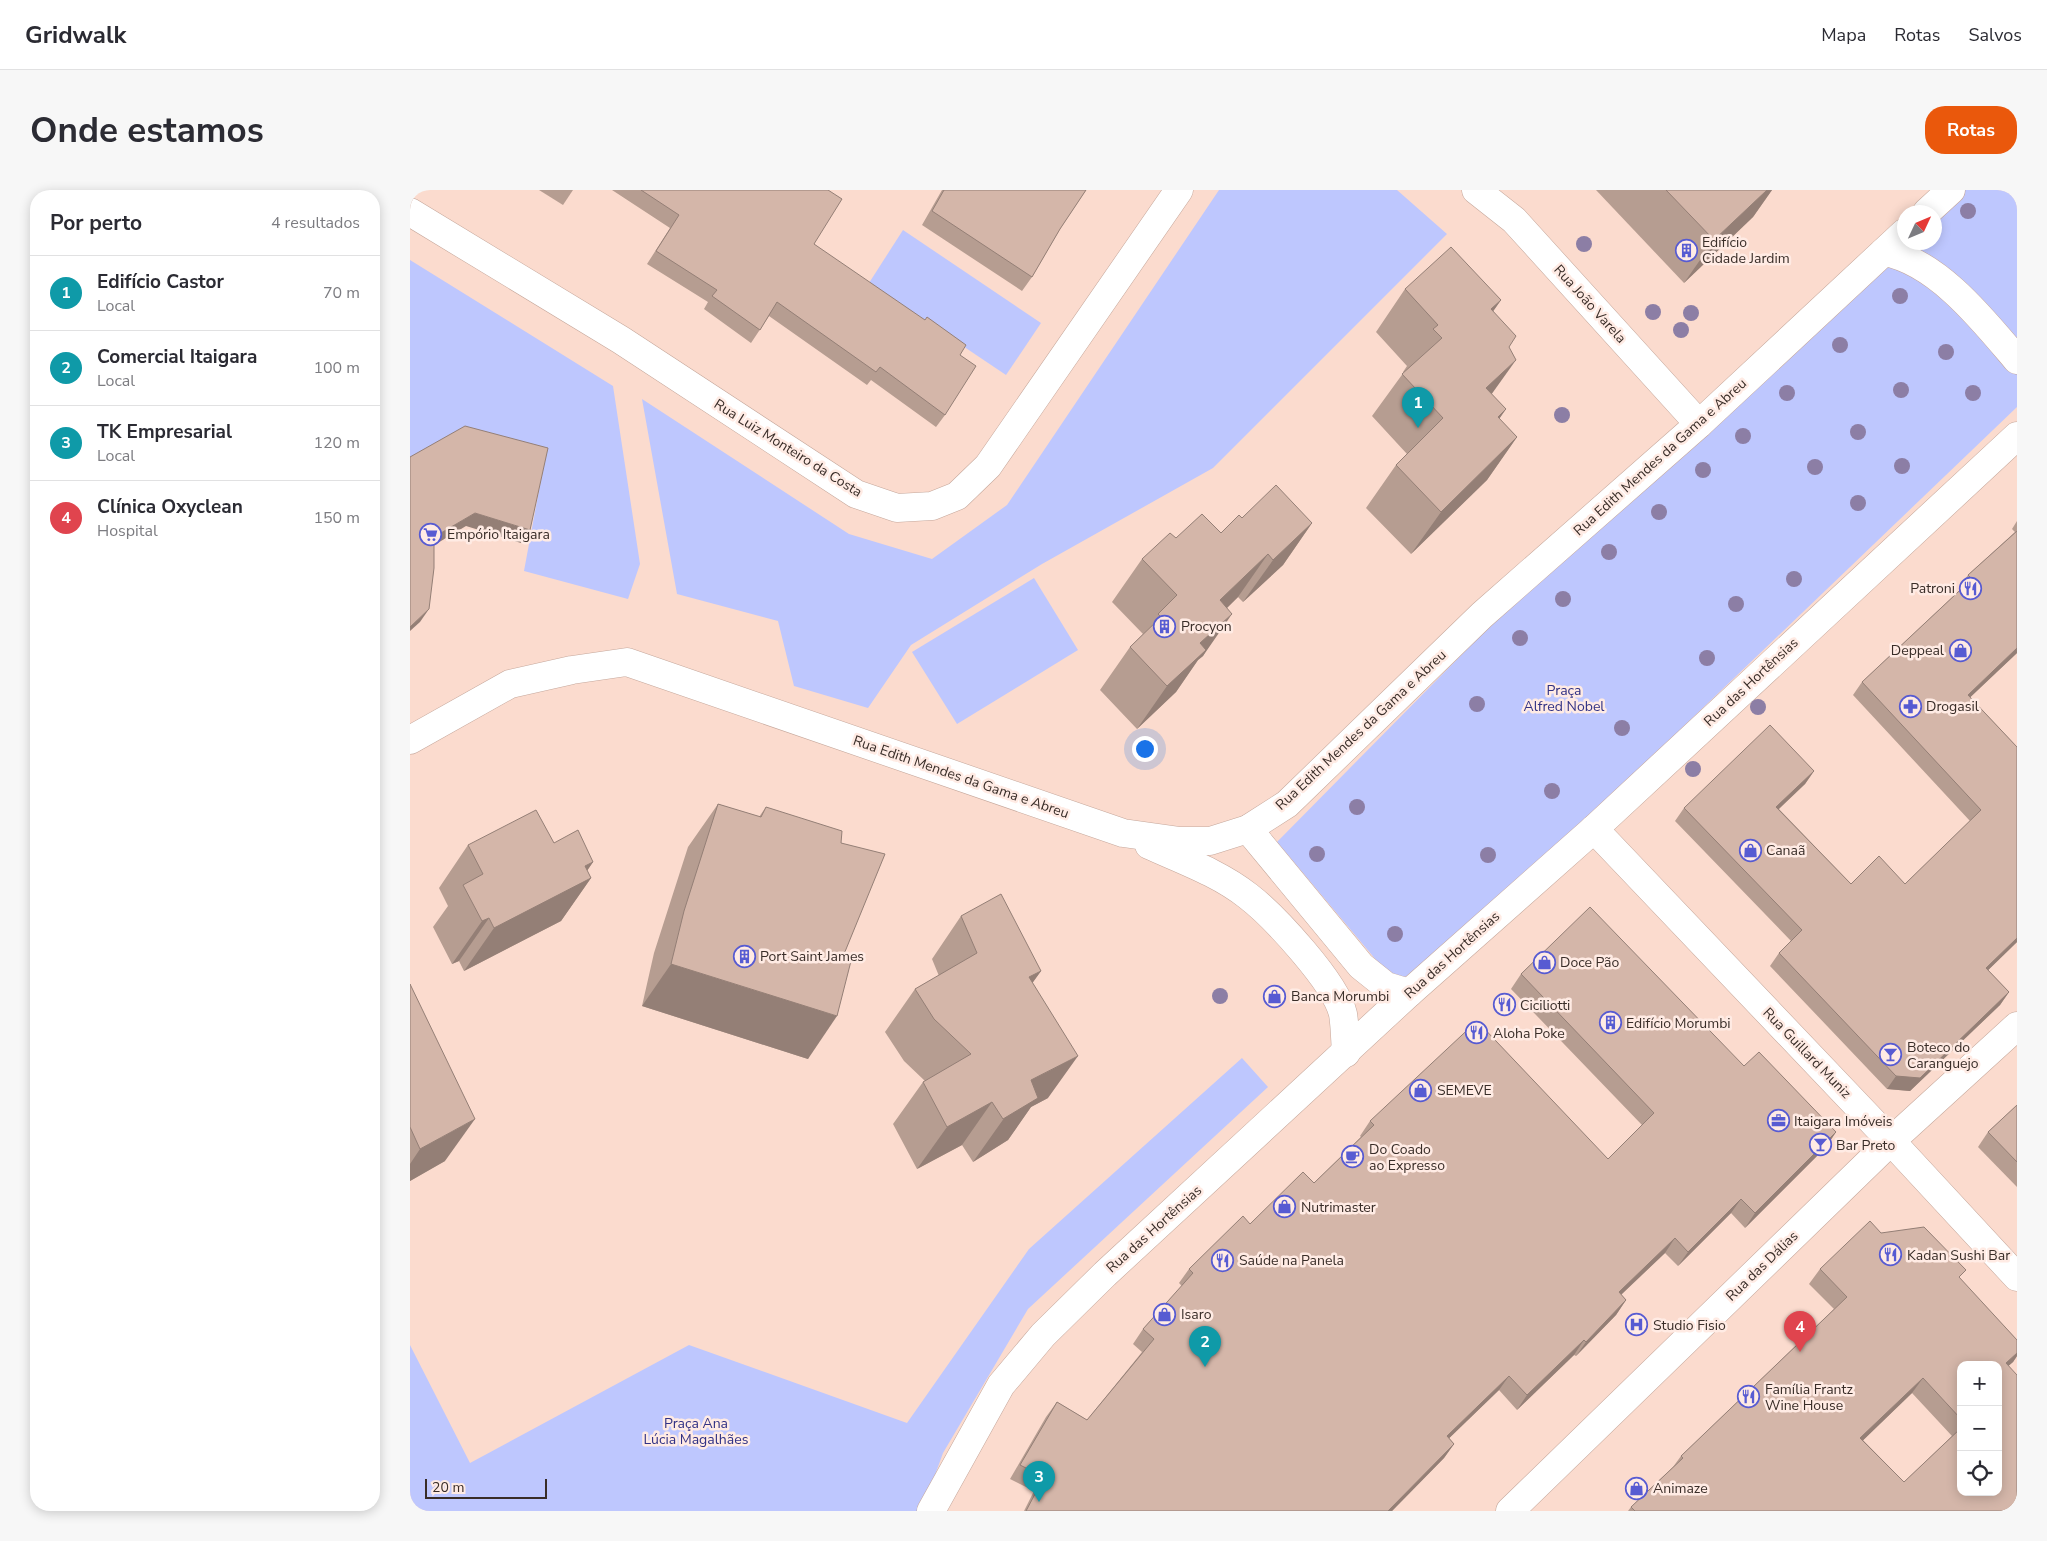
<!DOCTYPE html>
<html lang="pt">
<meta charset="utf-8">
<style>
body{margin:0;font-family:"Nunito Sans",sans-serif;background:#f7f7f7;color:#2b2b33}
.controls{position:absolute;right:15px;bottom:15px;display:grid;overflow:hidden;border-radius:10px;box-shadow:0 2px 12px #0003}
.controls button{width:45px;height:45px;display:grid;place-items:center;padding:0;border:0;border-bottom:1px solid #e1e1e2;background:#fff;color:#2b2b33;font:25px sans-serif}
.compass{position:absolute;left:1487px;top:15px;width:45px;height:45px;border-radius:50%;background:#fff;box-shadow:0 2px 12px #0003;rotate:46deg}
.scale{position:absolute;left:15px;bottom:12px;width:122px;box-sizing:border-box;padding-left:5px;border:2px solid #392d28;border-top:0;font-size:14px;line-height:18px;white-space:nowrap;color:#392d28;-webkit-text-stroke:4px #ffebe4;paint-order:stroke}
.you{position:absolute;left:734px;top:558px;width:18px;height:18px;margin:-12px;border:4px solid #fff;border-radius:50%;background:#1a73e8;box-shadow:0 0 0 8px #1a73e833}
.badge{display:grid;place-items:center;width:32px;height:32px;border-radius:50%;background:#ea580c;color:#fff;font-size:16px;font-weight:700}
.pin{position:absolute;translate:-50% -41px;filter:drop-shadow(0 1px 2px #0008)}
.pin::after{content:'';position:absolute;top:26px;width:18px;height:15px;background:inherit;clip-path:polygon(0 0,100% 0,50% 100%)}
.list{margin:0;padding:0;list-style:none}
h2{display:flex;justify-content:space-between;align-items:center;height:65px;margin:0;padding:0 20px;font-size:21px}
h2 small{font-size:16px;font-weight:400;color:#7c7c81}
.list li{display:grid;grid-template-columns:32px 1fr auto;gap:15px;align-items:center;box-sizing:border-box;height:75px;padding:0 20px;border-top:1px solid #e1e1e2}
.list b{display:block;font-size:19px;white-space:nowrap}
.list p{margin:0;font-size:16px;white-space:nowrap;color:#7c7c81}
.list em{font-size:16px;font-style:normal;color:#7c7c81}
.icon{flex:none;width:28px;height:28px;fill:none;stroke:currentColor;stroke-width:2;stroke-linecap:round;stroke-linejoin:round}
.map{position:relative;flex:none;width:1607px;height:1321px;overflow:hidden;border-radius:20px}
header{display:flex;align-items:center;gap:30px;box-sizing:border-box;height:70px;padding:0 25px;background:#fff;border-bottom:1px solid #e1e1e2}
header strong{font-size:24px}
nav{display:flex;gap:28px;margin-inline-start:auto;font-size:18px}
.intro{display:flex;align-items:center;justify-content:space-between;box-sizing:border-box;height:120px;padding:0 30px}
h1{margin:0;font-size:35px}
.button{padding:12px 22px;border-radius:20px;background:#ea580c;color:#fff;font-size:18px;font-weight:700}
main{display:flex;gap:30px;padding:0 30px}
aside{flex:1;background:#fff;border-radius:20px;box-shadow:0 2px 12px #0003}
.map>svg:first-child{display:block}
</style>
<header>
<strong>Gridwalk</strong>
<nav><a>Mapa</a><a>Rotas</a><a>Salvos</a></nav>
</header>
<div class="intro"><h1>Onde estamos</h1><a class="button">Rotas</a></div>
<main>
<aside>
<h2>Por perto<small>4 resultados</small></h2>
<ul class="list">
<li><span class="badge" style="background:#0f9aa8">1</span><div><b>Edifício Castor</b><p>Local</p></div><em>70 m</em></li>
<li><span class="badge" style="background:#0f9aa8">2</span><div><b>Comercial Itaigara</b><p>Local</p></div><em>100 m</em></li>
<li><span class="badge" style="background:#0f9aa8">3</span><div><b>TK Empresarial</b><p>Local</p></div><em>120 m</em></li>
<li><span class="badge" style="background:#e0444e">4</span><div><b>Clínica Oxyclean</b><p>Hospital</p></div><em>150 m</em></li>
</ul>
</aside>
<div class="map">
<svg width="1607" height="1321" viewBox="0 0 1607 1321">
<rect width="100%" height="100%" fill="#fbdbce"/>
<g fill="#bec7fe">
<path d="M809 0H987L1037 44 803 278 632 374 501 455 458 518 384 496 368 431 267 404 232 209 439 344 522 369 597 315Z"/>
<path d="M1553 0H1607V217L1034 766 1016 783 982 789 867 652 1082 434 1501 53 1524 52 1525 28Z"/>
<path d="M493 40 631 133 596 185 459 93Z"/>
<path d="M0 70 203 196 230 374 218 409 114 381 135 268 0 267Z"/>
<path d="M624 388 668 460 547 534 502 462Z"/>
<path d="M832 868 858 897 618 1119 533 1263 512 1321H0V1155L60 1273 279 1155 497 1233 619 1059Z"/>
</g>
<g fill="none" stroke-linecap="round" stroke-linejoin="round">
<defs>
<g id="minor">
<path d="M1066 0 1104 30 1289 234"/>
<path d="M0 22 211 150 446 304 487 318 522 316 547 306 578 276 769 0"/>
<path d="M1184 639 1481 951 1607 1087"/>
<path d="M1100 1321 1481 951 1607 836"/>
</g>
<g id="tertiary">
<path d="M1517 22 1541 0"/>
<path d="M1474 62C1527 71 1574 131 1607 170"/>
<path d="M0 550 100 494 162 480 217 472 713 643 770 651H800L838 639 877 614 1072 425 1289 234 1494 43"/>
<path d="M838 639 951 776 976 796 999 803"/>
<path d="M739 655C772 670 809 683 838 706 864 726 926 793 933 824 935 836 935 850 936 863"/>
<path d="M521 1321 591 1195 633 1145 695 1084 999 803 1184 639 1607 246"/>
</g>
</defs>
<use href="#minor" stroke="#c5a79b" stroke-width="29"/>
<use href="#tertiary" stroke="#c5a79b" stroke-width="29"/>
<use href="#minor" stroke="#fff" stroke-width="28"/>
<use href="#tertiary" stroke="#fff" stroke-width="28"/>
</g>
<g fill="#8c7ea5">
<circle cx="1558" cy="21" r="8"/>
<circle cx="1174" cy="54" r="8"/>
<circle cx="1490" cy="106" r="8"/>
<circle cx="1243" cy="122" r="8"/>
<circle cx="1281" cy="123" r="8"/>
<circle cx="1271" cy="140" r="8"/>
<circle cx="1430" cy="155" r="8"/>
<circle cx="1536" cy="162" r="8"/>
<circle cx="1491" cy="200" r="8"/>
<circle cx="1377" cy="203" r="8"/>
<circle cx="1563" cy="203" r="8"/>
<circle cx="1152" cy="225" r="8"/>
<circle cx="1448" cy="242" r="8"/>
<circle cx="1333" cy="246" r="8"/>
<circle cx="1492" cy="276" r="8"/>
<circle cx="1405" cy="277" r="8"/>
<circle cx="1293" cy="280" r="8"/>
<circle cx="1448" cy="313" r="8"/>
<circle cx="1249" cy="322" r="8"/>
<circle cx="1199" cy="362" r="8"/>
<circle cx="1384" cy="389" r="8"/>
<circle cx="1153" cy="409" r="8"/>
<circle cx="1326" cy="414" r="8"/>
<circle cx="1110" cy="448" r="8"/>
<circle cx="1297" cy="468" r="8"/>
<circle cx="1067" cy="514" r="8"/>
<circle cx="1348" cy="517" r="8"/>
<circle cx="1212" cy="538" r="8"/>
<circle cx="1283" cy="579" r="8"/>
<circle cx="1142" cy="601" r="8"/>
<circle cx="947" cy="617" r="8"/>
<circle cx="907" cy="664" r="8"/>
<circle cx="1078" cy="665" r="8"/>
<circle cx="985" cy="744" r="8"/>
<circle cx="810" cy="806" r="8"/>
</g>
<g fill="#b69d91" fill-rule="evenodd">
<path d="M129 0H163L153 15Z"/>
<path d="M202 0H418L404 54 550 165 535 225 526 237 461 190 457 195 359 126 341 153 294 119 298 112 237 74 260 38Z"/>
<path d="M532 0H676L650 39 622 87 612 101 512 35Z"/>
<path d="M1186 0H1362L1343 27 1274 93Z"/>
<path d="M995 99 1091 110 1083 121 1099 157 1081 204 1096 219 1089 229 1107 247 1077 290 1001 364 956 318 986 275 997 264 962 226 994 182H993L997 176 966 142Z"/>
<path d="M832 328 902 333 873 375 833 412 828 407 817 418 793 466 788 470 766 502 727 539 690 500 720 457 733 444 702 412 732 369 766 348 811 343Z"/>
<path d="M1607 331V463L1560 507 1607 557V752L1578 780 1599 802 1590 815 1500 901 1477 899 1360 776 1369 763 1381 751 1265 631 1274 618 1404 581 1395 594 1369 619 1441 694H1495L1560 631 1443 505 1452 492 1551 399 1549 398 1558 385 1605 342 1602 339Z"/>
<path d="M308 614 349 627 356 617 431 653 432 769 398 869 232 816 244 763 278 657Z"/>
<path d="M144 653 183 672 177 681 181 688 151 731 54 781 49 771 42 774 23 737 38 716 29 698 58 655Z"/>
<path d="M551 726 631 781 622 793 638 908 621 917 598 950 563 972 552 955 507 979 483 934 513 892 515 891 494 871 475 842 505 799 529 786 522 769Z"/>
<path d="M1111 784 1334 876 1426 942 1416 957 1335 1038 1321 1023 1268 1076 1255 1063 1211 1105 1216 1110 1206 1125 1166 1166 1164 1165 1107 1220 1089 1200 1039 1248 1044 1254 1034 1268 982 1321H614L624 1301 600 1289 636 1227 647 1212 677 1230 732 1162 723 1154 733 1139 772 1096 769 1093 779 1079 840 1034 904 993 951 947 950 946 960 931 1198 969 1232 935 1101 799Z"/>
<path d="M0 794 35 971 0 991Z"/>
<path d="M1607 915V997L1568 957 1578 942Z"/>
<path d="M1471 1043 1550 1089 1607 1150V1166L1603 1172 1598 1176 1607 1321H1218L1221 1317 1263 1277 1271 1266 1424 1119 1399 1094 1410 1079ZM1551 1175 1588 1302H1551ZM1502 1203 1542 1246 1494 1292 1453 1250Z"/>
</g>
<g fill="#947f76">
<path d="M1357 0H1362L1343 27 1274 93 1304 50Z"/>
<path d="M1091 110 1061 153 1081 119Z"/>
<path d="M1106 170 1076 212V198Z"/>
<path d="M1096 219 1066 262 1088 227Z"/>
<path d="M1107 247 1077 290 1001 364 1031 322Z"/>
<path d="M65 323 120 340 111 353 56 336 16 360 24 347Z"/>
<path d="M902 333 873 375 833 412 863 370Z"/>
<path d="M858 364 828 407 781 453 810 410Z"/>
<path d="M19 419 10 432 0 441V437Z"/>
<path d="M822 424 793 466 788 470 766 502 727 539 757 496 790 453Z"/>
<path d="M1607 458V463L1549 518 1558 505Z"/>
<path d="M1404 581 1395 594 1357 630 1366 617Z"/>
<path d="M183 672 167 695 181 688 151 731 54 781 84 738 175 676Z"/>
<path d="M79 728 49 771 42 774 72 731Z"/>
<path d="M1607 748V752L1567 791 1576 778Z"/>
<path d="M261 774 427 826 398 869 232 816Z"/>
<path d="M631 781 601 823 619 787Z"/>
<path d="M1599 802 1590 815 1500 901 1477 899 1486 886Z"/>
<path d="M668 866 638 908 621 917 598 950 563 972 621 890Z"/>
<path d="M582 912 552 955 507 979 537 937Z"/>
<path d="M65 929 35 971 0 991V974L10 959Z"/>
<path d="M1426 942 1416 957 1335 1038 1345 1023Z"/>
<path d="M1331 1009 1321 1023 1268 1076 1278 1062Z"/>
<path d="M1265 1048 1255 1063 1198 1117 1209 1102Z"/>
<path d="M1216 1110 1206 1125 1166 1166 1176 1152Z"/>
<path d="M1174 1150 1164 1165 1107 1220 1117 1205Z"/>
<path d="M1607 1163V1166L1603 1172 1588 1185 1596 1173Z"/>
<path d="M1099 1186 1089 1200 1027 1260 1037 1246Z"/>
<path d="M1513 1188 1502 1203 1440 1263 1450 1248Z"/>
<path d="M1044 1254 1034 1268 982 1321H978Z"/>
</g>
<g fill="#d4b6a9" stroke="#947f76" fill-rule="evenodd">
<path d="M231 0H418L432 9 404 54 515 130 517 127 556 155 550 165 566 176 535 225 470 177 466 182 367 112 350 140 302 106 307 100 246 61 269 25Z"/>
<path d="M534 0H676L650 39 622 87 522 21Z"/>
<path d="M1256 0H1357L1304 50Z"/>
<path d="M1041 57 1091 110 1081 119 1106 146 1099 157 1106 170 1076 198 1096 219 1088 227 1107 247 1031 322 986 275 1033 228 992 184 1032 148 1023 139 1028 135 995 99Z"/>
<path d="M55 236 138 258 120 340 65 323 24 347V378L19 419 0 437V267Z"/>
<path d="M866 295 902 333 863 370 858 364 810 410 822 424 790 453 796 460 757 496 720 457 751 427 748 424 767 405 732 369 760 343 766 348 792 324 811 343 829 325 832 328Z"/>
<path d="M1607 341V458L1558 505 1607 557V748L1576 778 1599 802 1510 888 1486 886 1369 763 1392 740 1274 618 1360 535 1404 581 1366 617 1441 694 1469 666 1495 694 1571 620 1452 492 1562 389 1558 385Z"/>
<path d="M308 614 351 627 356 617 432 641 431 653 475 664 432 769 441 771 427 826 261 774 274 721Z"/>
<path d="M126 620 144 653 168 640 183 672 175 676 181 688 84 738 79 728 72 731 53 695 73 684 58 655Z"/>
<path d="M591 704 631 781 619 787 668 866 621 890 628 908 593 929 582 912 537 937 513 892 561 864 524 829 505 799 567 763 551 726Z"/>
<path d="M1180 717 1334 876 1349 862 1426 942 1345 1023 1331 1009 1278 1062 1265 1048 1209 1102 1216 1110 1176 1152 1174 1150 1117 1205 1099 1186 1037 1246 1044 1254 978 1321H616L634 1287 610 1275 647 1212 677 1230 744 1149 733 1139 783 1083 779 1079 833 1026 840 1034 893 982 904 993 964 935 960 931 1067 831 1198 969 1244 923 1111 784Z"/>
<path d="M0 794 65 929 10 959 0 937Z"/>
<path d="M1607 915V972L1578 942Z"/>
<path d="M1460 1031 1471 1043 1514 1037 1556 1080 1549 1087 1607 1150V1163L1596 1173 1607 1185V1321H1225L1221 1317 1273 1268 1271 1266 1437 1107 1410 1079ZM1551 1175H1588V1302H1551V1238L1494 1292 1450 1248 1513 1188 1551 1229Z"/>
</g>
<defs>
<symbol id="building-ring" viewBox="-11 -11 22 22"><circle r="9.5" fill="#ffebe4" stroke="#575bd2" stroke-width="1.5"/><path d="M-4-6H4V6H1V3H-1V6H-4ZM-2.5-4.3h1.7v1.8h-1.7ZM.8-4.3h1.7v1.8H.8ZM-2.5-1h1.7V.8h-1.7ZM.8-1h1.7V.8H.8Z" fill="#575bd2"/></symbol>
<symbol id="supermarket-ring" viewBox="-11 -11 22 22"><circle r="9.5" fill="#ffebe4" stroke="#575bd2" stroke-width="1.5"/><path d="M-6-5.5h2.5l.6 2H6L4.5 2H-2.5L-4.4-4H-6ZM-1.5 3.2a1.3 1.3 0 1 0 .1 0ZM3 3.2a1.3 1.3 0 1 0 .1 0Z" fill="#575bd2"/></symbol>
<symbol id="restaurant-ring" viewBox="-11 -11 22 22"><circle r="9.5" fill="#ffebe4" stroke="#575bd2" stroke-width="1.5"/><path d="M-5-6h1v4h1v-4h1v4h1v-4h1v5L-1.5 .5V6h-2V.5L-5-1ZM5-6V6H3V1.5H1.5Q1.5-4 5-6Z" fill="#575bd2"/></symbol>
<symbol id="shop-ring" viewBox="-11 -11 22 22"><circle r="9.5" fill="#ffebe4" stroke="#575bd2" stroke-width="1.5"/><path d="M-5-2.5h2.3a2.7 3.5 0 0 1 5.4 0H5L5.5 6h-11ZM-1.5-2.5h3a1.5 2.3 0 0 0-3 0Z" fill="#575bd2"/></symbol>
<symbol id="pharmacy-ring" viewBox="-11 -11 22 22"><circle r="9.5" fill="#ffebe4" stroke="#575bd2" stroke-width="1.5"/><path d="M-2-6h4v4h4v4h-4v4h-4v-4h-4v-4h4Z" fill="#575bd2"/></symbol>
<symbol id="bar-ring" viewBox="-11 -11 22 22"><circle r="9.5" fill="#ffebe4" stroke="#575bd2" stroke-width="1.5"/><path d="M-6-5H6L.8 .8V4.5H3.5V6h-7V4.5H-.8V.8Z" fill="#575bd2"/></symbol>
<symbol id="office-ring" viewBox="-11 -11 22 22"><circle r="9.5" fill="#ffebe4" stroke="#575bd2" stroke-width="1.5"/><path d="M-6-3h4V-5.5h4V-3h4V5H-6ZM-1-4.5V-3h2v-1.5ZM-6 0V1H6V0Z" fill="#575bd2"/></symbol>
<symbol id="cafe-ring" viewBox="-11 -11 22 22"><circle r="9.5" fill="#ffebe4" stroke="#575bd2" stroke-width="1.5"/><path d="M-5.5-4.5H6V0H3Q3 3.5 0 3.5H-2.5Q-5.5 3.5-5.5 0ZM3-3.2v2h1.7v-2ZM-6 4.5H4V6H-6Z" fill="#575bd2"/></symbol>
<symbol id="hospital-ring" viewBox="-11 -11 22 22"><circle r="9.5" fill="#ffebe4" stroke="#575bd2" stroke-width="1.5"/><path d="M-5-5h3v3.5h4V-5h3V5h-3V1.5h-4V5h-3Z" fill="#575bd2"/></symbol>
</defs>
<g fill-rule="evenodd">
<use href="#building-ring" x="1264" y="48" width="25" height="25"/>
<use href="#supermarket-ring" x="8" y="332" width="25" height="25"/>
<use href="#restaurant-ring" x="1548" y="386" width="25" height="25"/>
<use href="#building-ring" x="742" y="424" width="25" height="25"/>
<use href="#shop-ring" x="1538" y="448" width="25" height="25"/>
<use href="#pharmacy-ring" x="1488" y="504" width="25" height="25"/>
<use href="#shop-ring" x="1328" y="648" width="25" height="25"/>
<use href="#building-ring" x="322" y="754" width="25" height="25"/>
<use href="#shop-ring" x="1122" y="760" width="25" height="25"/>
<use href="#shop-ring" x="852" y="794" width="25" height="25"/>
<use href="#restaurant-ring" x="1082" y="802" width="25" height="25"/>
<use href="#building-ring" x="1188" y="820" width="25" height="25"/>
<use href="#restaurant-ring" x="1054" y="830" width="25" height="25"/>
<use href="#bar-ring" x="1468" y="852" width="25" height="25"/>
<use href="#shop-ring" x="998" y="888" width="25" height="25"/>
<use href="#office-ring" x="1356" y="918" width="25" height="25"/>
<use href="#bar-ring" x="1398" y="942" width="25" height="25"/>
<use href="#cafe-ring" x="930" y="954" width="25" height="25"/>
<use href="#shop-ring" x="862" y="1004" width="25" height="25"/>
<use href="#restaurant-ring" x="1468" y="1052" width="25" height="25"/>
<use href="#restaurant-ring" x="800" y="1058" width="25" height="25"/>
<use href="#shop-ring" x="742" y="1112" width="25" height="25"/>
<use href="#hospital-ring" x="1214" y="1122" width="25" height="25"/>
<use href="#restaurant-ring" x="1326" y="1194" width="25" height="25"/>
<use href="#shop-ring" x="1214" y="1286" width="25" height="25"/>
</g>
<g text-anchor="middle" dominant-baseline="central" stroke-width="5" stroke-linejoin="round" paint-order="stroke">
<g font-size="14" fill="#392d28" stroke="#ffebe4" text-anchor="start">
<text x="1292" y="52">Edifício<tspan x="1292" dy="16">Cidade Jardim</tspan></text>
<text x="37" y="344">Empório Itaigara</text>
<text x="1545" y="398" text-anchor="end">Patroni</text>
<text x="771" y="436">Procyon</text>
<text x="1534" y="460" text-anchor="end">Deppeal</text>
<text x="1516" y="516">Drogasil</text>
<text x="1356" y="660">Canaã</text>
<text x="350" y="766">Port Saint James</text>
<text x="1150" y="772">Doce Pão</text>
<text x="881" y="806">Banca Morumbi</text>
<text x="1110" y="815">Ciciliotti</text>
<text x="1216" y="833">Edifício Morumbi</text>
<text x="1083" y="843">Aloha Poke</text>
<text x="1497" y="857">Boteco do<tspan x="1497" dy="16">Caranguejo</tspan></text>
<text x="1027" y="900">SEMEVE</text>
<text x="1384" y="931">Itaigara Imóveis</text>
<text x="1426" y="955">Bar Preto</text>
<text x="959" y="959">Do Coado<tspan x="959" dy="16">ao Expresso</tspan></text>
<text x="891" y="1017">Nutrimaster</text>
<text x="1497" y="1065">Kadan Sushi Bar</text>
<text x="829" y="1070">Saúde na Panela</text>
<text x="771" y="1124">Isaro</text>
<text x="1243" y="1135">Studio Fisio</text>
<text x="1355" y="1199">Família Frantz<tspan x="1355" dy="16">Wine House</tspan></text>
<text x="1243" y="1298">Animaze</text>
</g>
<g font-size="14" fill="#392d28" stroke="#ffebe4">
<text transform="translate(1180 114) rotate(48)">Rua João Varela</text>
<text transform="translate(378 258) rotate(32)">Rua Luiz Monteiro da Costa</text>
<text transform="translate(1250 267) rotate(-42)">Rua Edith Mendes da Gama e Abreu</text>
<text transform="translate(1341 492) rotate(-43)">Rua das Hortênsias</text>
<text transform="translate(951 540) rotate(-43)">Rua Edith Mendes da Gama e Abreu</text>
<text transform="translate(551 587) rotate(19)">Rua Edith Mendes da Gama e Abreu</text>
<text transform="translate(1042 765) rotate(-42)">Rua das Hortênsias</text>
<text transform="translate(1397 863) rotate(46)">Rua Guillard Muniz</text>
<text transform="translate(744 1039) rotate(-42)">Rua das Hortênsias</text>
<text transform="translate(1352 1076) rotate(-44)">Rua das Dálias</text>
</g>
<g font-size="14" fill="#313184" stroke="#ffebe4">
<text x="1154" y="500">Praça<tspan x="1154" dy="16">Alfred Nobel</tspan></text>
<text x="286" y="1233">Praça Ana<tspan x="286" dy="16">Lúcia Magalhães</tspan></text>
</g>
</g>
</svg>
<div class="controls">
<button>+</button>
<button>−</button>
<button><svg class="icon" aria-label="locate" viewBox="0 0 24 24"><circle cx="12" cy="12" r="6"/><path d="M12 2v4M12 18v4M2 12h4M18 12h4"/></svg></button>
</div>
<svg class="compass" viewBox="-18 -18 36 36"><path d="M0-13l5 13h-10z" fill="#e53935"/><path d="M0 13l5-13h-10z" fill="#7c7c81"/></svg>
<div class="scale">20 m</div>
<div class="you"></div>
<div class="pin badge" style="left:1008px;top:238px;background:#0f9aa8">1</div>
<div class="pin badge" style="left:795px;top:1177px;background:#0f9aa8">2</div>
<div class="pin badge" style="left:629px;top:1312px;background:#0f9aa8">3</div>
<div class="pin badge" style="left:1390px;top:1162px;background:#e0444e">4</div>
</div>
</main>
